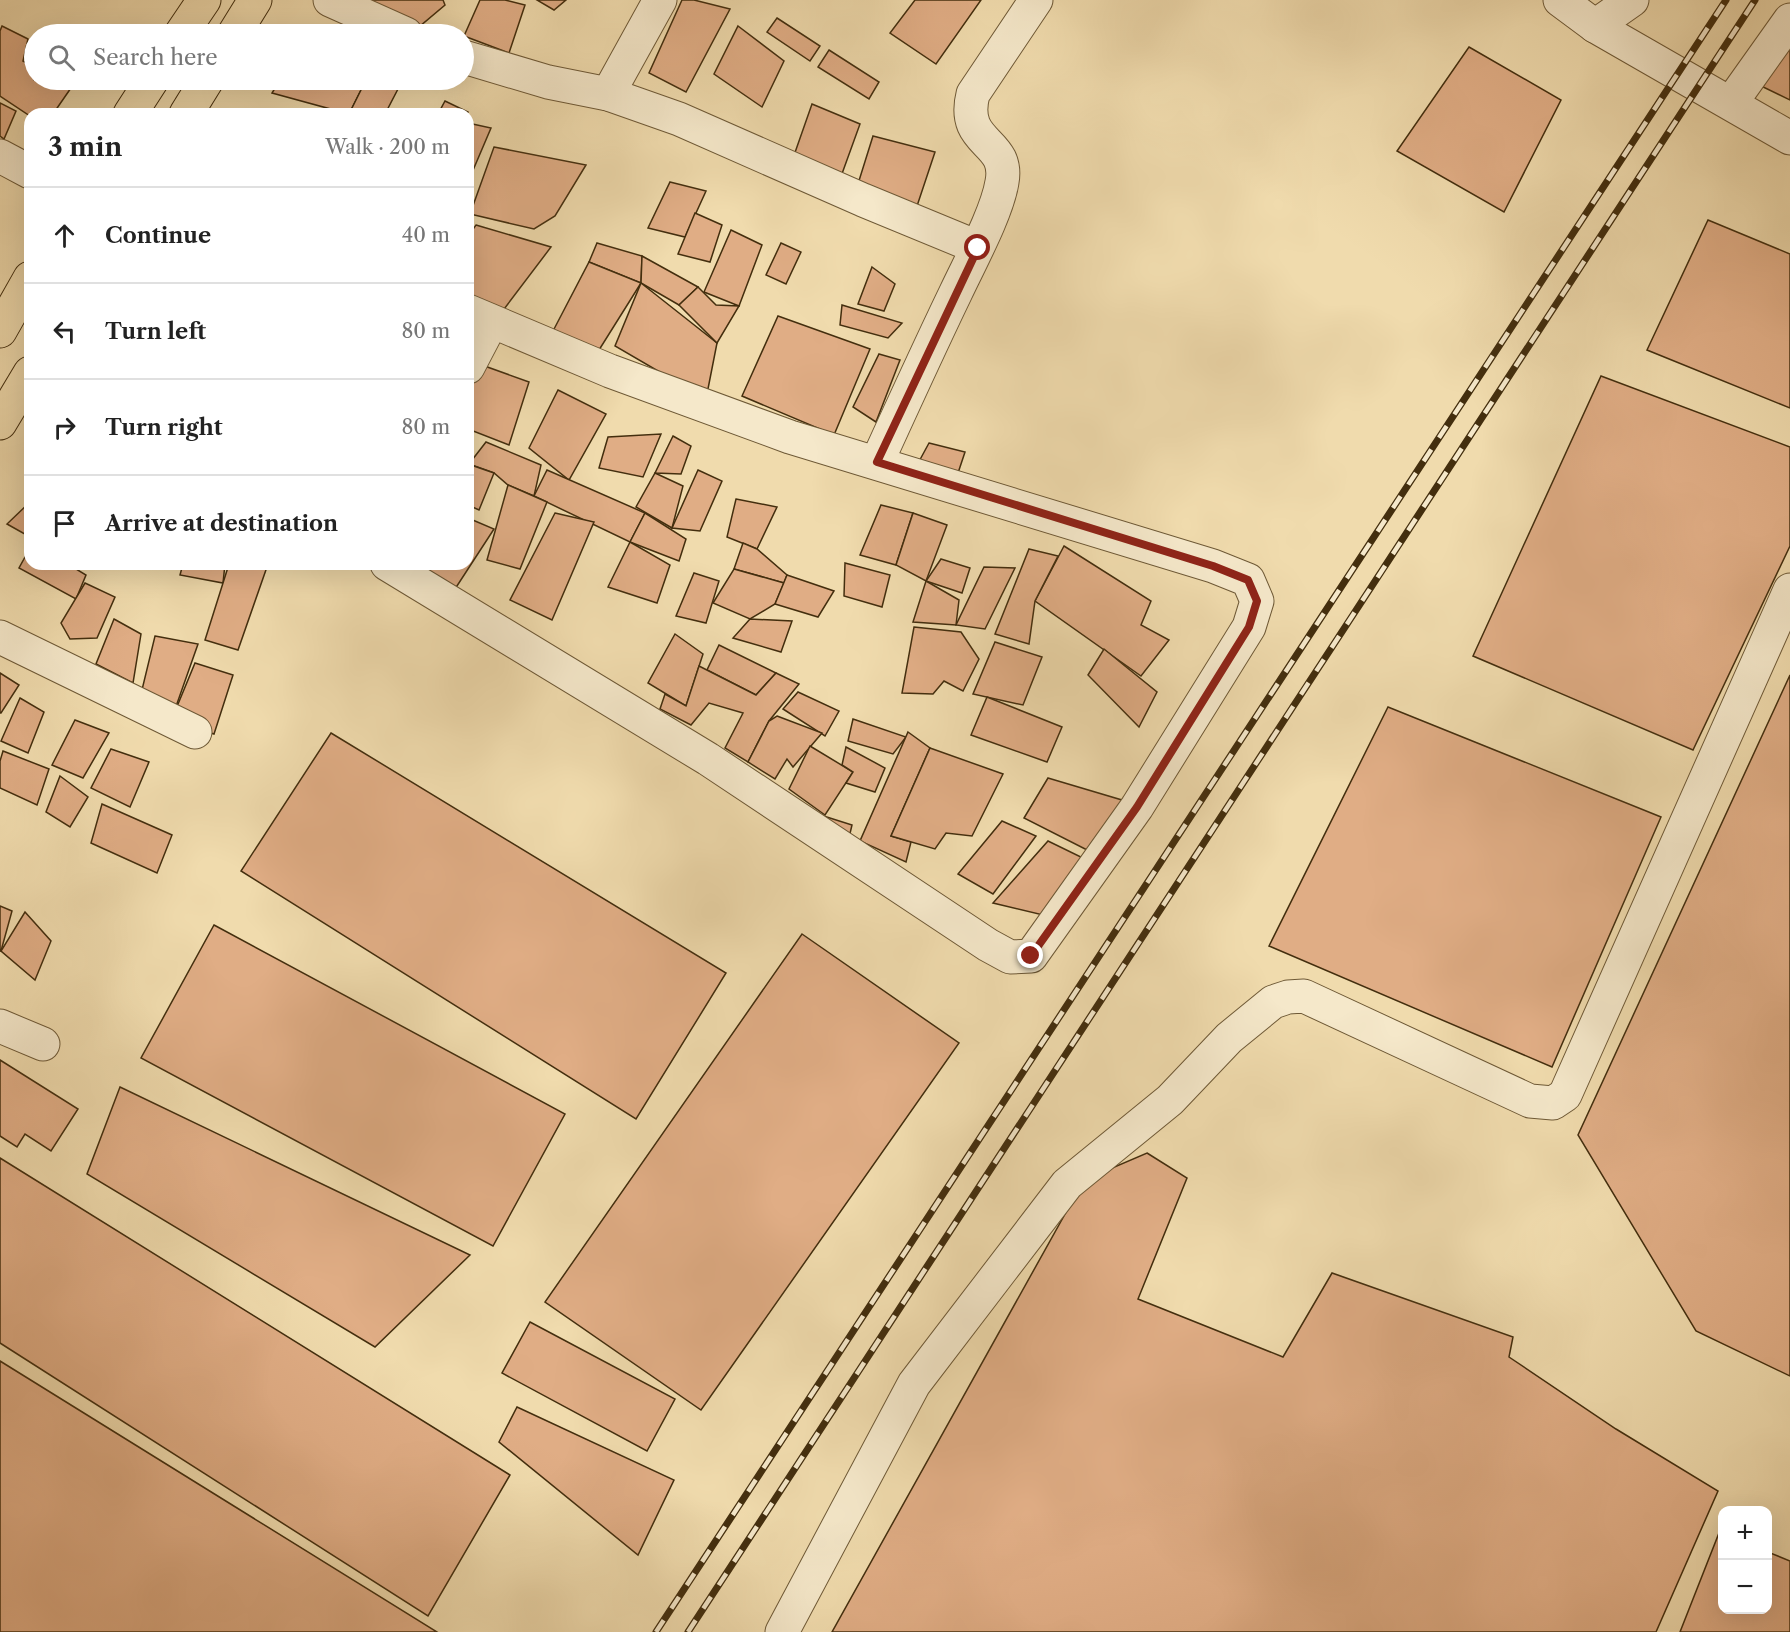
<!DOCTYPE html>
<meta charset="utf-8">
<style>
body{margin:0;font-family:"Libre Caslon Text",serif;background:#f2f2f2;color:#222}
.controls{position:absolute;right:18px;bottom:18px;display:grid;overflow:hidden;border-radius:12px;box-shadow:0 6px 24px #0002}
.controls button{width:54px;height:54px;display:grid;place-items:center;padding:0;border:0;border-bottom:2px solid #e0e0e0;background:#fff;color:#222;font:30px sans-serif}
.stop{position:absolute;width:18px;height:18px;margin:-14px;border:4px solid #8f2418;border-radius:50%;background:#fff}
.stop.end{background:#8f2418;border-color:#fff;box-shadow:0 2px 6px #0008}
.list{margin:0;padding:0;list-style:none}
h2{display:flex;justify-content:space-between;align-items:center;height:78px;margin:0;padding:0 24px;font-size:26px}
h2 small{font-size:20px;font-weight:400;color:#767676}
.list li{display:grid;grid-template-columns:39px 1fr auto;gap:18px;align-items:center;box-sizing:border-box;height:96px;padding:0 24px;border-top:2px solid #e0e0e0}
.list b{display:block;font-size:22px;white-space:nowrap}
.list em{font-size:20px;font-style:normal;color:#767676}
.icon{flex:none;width:33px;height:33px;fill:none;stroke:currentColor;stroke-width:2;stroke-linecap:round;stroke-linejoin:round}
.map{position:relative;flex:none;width:1790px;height:1632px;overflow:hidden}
.search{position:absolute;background:#fff;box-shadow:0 6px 24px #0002;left:24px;top:24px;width:450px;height:66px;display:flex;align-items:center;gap:15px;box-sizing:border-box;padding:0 21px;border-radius:33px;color:#767676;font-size:22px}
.panel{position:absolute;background:#fff;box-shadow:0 6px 24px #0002;left:24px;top:108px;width:450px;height:462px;border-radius:18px}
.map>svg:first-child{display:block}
</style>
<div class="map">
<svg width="1790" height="1632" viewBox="0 0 1790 1632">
<rect width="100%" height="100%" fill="#f0dbad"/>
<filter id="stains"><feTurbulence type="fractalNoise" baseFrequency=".00333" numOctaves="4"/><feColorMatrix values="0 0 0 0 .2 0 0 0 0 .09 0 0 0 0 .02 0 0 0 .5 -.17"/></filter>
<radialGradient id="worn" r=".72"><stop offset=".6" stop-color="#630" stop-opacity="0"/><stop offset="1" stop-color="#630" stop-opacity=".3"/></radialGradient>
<g fill="#e0ad85" stroke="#432e0e" stroke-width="1.5">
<path d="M364 0H443L445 5 420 26Z"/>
<path d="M480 0H505L525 5 509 53 464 36Z"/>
<path d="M537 0H566L554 10Z"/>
<path d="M682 0H694L730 9 686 92 649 73Z"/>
<path d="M915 0H981L936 64 890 33Z"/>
<path d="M777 18 820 46 810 61 767 32Z"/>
<path d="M2 26 28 39 23 61 34 67V80H61L73 85 53 114 30 116 0 96V31Z"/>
<path d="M738 26 784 61 762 107 714 74Z"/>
<path d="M1790 46V100L1759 85Z"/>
<path d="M1469 47 1561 100 1504 212 1397 151Z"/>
<path d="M829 50 879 82 869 99 818 67Z"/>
<path d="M280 80H366L349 114 272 93Z"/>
<path d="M366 80H389L399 87 385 114H349Z"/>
<path d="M445 101 468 112 467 114H438Z"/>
<path d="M0 103 16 111 4 139 0 136Z"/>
<path d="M812 104 860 124 839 182 792 161Z"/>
<path d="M468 123 491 128 468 182Z"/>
<path d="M873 136 935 152 915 212 857 187Z"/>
<path d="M494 147 586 165 555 216 534 229 470 214Z"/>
<path d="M670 182 706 191 685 237 648 228Z"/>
<path d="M695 213 722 225 710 262 678 254Z"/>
<path d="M1708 220 1790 254V408L1647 350Z"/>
<path d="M476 225 551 247 498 317 468 299V236Z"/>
<path d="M731 230 762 245 739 306 704 292Z"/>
<path d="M597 243 642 256 641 283 589 262Z"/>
<path d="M781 243 801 252 786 284 766 275Z"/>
<path d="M642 256 698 287 679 305 641 283Z"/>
<path d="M589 262 641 283 599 350 553 331Z"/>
<path d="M872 267 895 284 884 311 858 304Z"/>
<path d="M641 283 717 343 706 399 615 346Z"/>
<path d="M698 287 716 305 739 306 717 343 679 305Z"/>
<path d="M842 305 902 323 888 338 840 325Z"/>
<path d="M778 316 870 349 834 435 742 396Z"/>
<path d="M879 354 900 360 876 422 853 407Z"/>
<path d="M479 364 529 382 509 445 468 429V389Z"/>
<path d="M1601 376 1790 447V546L1693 750 1473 656Z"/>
<path d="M558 390 606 414 569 480 529 448Z"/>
<path d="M661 434 643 477 599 468 608 437Z"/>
<path d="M673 436 691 446 681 474 655 473Z"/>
<path d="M486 442 541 465 534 496 508 485 494 473 469 464Z"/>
<path d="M929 443 965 452 956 479 916 467Z"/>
<path d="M468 464 494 473 479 510 468 505Z"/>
<path d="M547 470 645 513 630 542 534 496Z"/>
<path d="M698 470 722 481 700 531 672 528Z"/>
<path d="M655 473 683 486 672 528 636 507Z"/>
<path d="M508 485 547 502 520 569 487 560Z"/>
<path d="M736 499 777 507 757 549 727 537Z"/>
<path d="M30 502V537L7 524Z"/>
<path d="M881 505 913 513 896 565 860 555Z"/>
<path d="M555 513 594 522 552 620 510 600Z"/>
<path d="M645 513 686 539 679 561 630 542Z"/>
<path d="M913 513 947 525 926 581 896 565Z"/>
<path d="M468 518 494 529 455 589 422 574 426 564H468Z"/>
<path d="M630 542 670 565 657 603 608 587Z"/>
<path d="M743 543 757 549 787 575 784 583 734 569Z"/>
<path d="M1064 546 1151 601 1141 625 1169 640 1141 676 1035 601Z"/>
<path d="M30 548V564H68L86 575 76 599 19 568Z"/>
<path d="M1029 549 1058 556 1035 601 1029 644 995 634Z"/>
<path d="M941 559 970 568 962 593 926 581Z"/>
<path d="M845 563 890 575 882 607 844 596Z"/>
<path d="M183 564H225L223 583 180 575Z"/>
<path d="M229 564H268L238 650 205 640Z"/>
<path d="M984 567 1015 568 985 629 956 625Z"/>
<path d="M734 569 784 583 775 604 750 619 713 603Z"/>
<path d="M694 573 719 581 706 623 676 616Z"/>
<path d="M787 575 834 591 818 617 775 604Z"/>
<path d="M926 581 959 600 956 625 913 622Z"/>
<path d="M85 583 115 597 97 638 70 639 61 623Z"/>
<path d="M114 619 141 634 133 683 96 664Z"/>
<path d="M750 619 792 621 781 652 733 638Z"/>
<path d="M914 627 961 632 979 659 963 691 944 681 933 694 902 693Z"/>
<path d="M675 634 703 654 686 706 648 683Z"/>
<path d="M155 636 198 644 173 715 140 698Z"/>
<path d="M995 642 1042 657 1023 705 973 694Z"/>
<path d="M719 645 776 673 756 695 707 670Z"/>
<path d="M1104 649 1157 692 1139 727 1088 675Z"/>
<path d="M195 663 233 675 214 734 171 721Z"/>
<path d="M699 666 756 695 776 673 799 684 769 721 748 762 725 748 743 713 709 703 691 725 660 709 665 694 686 706Z"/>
<path d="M0 673 19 685 1 713H0Z"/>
<path d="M1790 675V1376L1696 1331 1578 1135Z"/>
<path d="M798 692 839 711 825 736 783 709Z"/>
<path d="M987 697 1062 727 1047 762 971 735Z"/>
<path d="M20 698 44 712 28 753 1 741Z"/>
<path d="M1388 707 1661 817 1552 1067 1269 946Z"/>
<path d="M777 716 822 733 793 767 787 759 775 779 748 762 769 721Z"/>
<path d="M853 719 906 737 893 754 848 741Z"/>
<path d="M75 720 109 733 83 778 52 765Z"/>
<path d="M908 732 930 748 891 836 911 842 906 862 860 841Z"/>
<path d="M331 733 726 973 636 1119 241 871Z"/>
<path d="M810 746 853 772 825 815 789 789Z"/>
<path d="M846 747 885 768 875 792 846 783 853 772 842 765Z"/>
<path d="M930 748 1003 774 972 836 946 833 935 849 891 836Z"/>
<path d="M111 749 149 762 130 807 91 788Z"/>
<path d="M3 751 49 769 37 805 0 788V761Z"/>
<path d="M60 776 88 797 70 827 46 812Z"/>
<path d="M1048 778 1132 803 1095 854 1024 818Z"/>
<path d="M102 804 172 835 157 873 91 843Z"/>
<path d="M811 812 852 825 848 842Z"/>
<path d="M1002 821 1036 836 993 894 958 874Z"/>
<path d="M1048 841 1085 859 1043 915 993 903Z"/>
<path d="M0 906 12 911 1 951H0Z"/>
<path d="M25 912 51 941 35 980 1 951Z"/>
<path d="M214 925 565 1114 493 1246 141 1058Z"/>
<path d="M802 934 959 1043 701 1410 545 1302Z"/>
<path d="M0 1060 78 1109 51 1151 25 1134 17 1147 0 1136Z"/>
<path d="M120 1087 470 1255 375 1347 87 1174Z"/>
<path d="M1147 1153 1187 1178 1138 1299 1283 1357 1332 1273 1513 1337 1509 1357 1616 1429 1718 1491 1656 1632H832L1084 1180Z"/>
<path d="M0 1158 510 1475 428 1616 0 1343Z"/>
<path d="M530 1322 675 1399 647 1451 502 1373Z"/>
<path d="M0 1361 437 1632H0Z"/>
<path d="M517 1407 674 1480 638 1555 499 1442Z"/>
<path d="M1719 1533 1722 1535V1610H1768V1552L1790 1561V1632H1680Z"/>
</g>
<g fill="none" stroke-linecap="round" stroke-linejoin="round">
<defs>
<g id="minor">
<path d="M330 0 406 34"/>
<path d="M1560 0 1595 26 1790 138"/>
<path d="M1595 26 1632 0"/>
<path d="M464 57 548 82 608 94 679 119 863 200 977 247"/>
<path d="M608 94 660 0"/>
<path d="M1731 103 1790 20"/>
<path d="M0 156 30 172"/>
<path d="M468 367 491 323"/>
<path d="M877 462C903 405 929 348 956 292 970 262 997 213 1002 182 1010 139 960 146 973 94L1036 0"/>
<path d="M387 564 708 759 988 945 1010 957 1031 956 1137 807 1249 627 1257 601 1248 580 1213 566 790 437 610 371 468 311"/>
<path d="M0 637 195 732"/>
<path d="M0 1026 43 1044"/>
<path d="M782 1632 914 1384 1067 1184 1170 1100 1229 1038 1273 1002 1288 997 1304 996 1530 1101 1553 1103 1565 1095 1790 590"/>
</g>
<g id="highway">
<path d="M181 34 204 0"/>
<path d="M234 34 255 0"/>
<path d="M130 114 152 80"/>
<path d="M186 114 207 80"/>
<path d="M0 331 30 278"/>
<path d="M0 423 30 373"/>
</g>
</defs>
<use href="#minor" stroke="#6e5936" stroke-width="35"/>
<use href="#highway" stroke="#432e0e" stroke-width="35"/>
<use href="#minor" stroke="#f5e8ca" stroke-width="33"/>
<use href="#highway" stroke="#f0dbad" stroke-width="33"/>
<defs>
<g id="rail">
<path d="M656 1632 1726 0"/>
<path d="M688 1632 1755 0"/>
</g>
</defs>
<use href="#rail" stroke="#432e0e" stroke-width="7"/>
<use href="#rail" stroke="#f5e8ca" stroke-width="4.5" stroke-dasharray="14" stroke-linecap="butt"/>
</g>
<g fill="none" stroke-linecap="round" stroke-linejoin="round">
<path stroke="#8f2418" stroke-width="8" d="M978 248 877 462 1213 566 1248 580 1257 601 1249 627 1137 807 1031 956"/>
</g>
<rect width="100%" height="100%" filter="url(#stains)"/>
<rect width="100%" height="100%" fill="url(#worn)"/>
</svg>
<div class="controls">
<button>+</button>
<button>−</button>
</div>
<div class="stop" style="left:978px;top:248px"></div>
<div class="stop end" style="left:1031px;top:956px"></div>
<div class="search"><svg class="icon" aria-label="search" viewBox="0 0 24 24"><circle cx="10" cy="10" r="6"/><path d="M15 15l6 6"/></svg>Search here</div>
<section class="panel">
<h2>3 min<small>Walk · 200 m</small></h2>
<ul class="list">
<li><svg class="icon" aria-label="ahead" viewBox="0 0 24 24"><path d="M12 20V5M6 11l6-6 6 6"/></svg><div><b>Continue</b></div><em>40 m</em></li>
<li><svg class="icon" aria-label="left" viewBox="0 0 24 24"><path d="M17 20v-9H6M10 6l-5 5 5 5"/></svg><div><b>Turn left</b></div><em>80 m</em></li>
<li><svg class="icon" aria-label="right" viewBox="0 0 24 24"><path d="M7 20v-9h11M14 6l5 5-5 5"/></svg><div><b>Turn right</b></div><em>80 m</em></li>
<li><svg class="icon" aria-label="arrive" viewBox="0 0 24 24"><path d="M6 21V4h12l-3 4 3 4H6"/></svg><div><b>Arrive at destination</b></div></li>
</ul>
</section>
</div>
